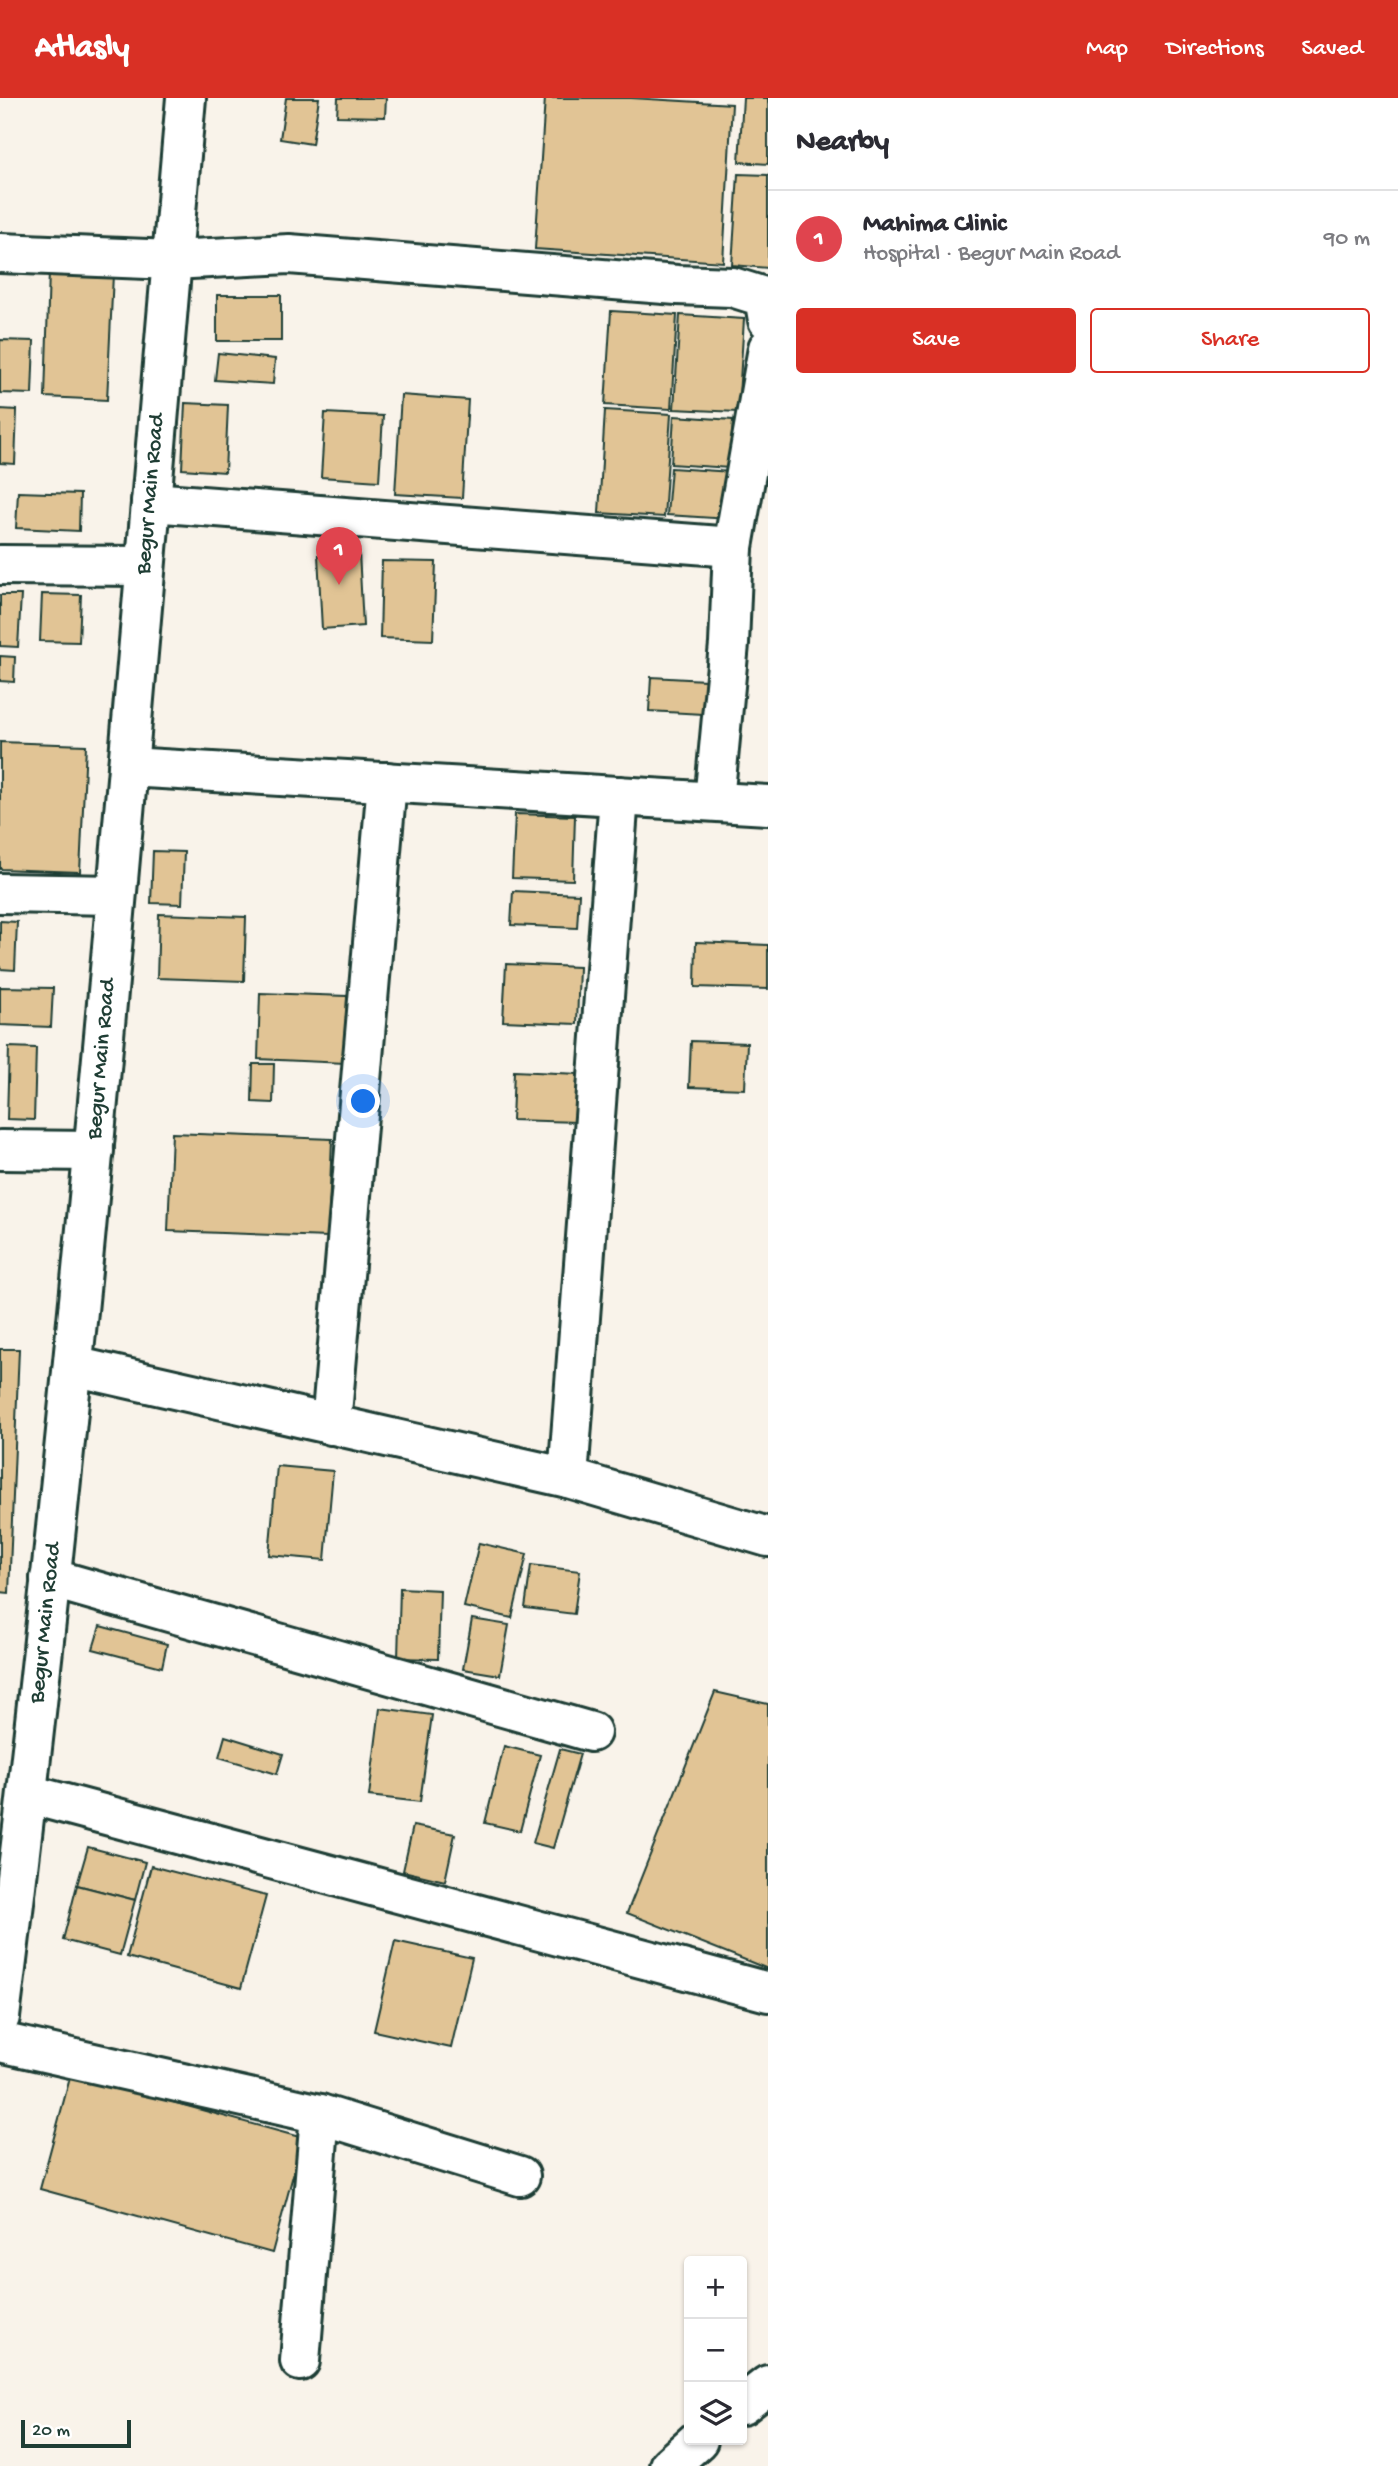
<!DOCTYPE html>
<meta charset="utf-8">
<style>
body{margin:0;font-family:"Gochi Hand",sans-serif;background:#f2f2f3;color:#2b2b33}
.controls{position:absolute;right:21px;bottom:21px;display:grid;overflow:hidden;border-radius:7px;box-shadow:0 2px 5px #0004}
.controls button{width:63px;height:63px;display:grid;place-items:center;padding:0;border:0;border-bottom:2px solid #e1e1e2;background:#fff;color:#2b2b33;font:35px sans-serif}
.scale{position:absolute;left:21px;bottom:18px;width:110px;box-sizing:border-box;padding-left:7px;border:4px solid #1f3d34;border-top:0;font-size:19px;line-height:24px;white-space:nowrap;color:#1f3d34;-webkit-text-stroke:5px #fff;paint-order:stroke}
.you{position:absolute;left:364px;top:1004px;width:24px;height:24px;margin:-18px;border:5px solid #fff;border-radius:50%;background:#1a73e8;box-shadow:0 0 0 10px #1a73e833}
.badge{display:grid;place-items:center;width:46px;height:46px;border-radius:50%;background:#d93025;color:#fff;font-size:23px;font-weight:700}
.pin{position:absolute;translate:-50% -58px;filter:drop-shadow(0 2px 4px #0008)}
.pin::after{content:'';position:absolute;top:37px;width:24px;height:21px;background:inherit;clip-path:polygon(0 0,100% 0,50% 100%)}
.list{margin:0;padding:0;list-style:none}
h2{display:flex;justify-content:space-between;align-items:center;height:91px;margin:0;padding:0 28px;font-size:30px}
h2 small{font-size:23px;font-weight:400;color:#7c7c81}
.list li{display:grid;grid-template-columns:46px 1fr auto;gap:21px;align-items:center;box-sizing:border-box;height:98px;padding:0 28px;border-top:2px solid #e1e1e2}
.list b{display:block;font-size:26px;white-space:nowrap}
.list p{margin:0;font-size:23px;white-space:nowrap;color:#7c7c81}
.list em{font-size:23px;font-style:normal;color:#7c7c81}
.actions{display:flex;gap:14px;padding:21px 28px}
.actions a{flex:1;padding:16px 0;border:2px solid #d93025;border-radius:7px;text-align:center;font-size:24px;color:#d93025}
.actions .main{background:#d93025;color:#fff}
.icon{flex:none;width:38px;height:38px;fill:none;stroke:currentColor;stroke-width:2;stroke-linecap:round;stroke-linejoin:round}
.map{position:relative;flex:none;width:768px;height:2368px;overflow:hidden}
header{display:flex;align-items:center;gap:42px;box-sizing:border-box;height:98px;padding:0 35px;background:#d93025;color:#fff}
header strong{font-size:33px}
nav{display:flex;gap:38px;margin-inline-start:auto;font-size:24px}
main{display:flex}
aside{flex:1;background:#fff}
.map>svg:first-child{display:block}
</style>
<header>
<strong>Atlasly</strong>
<nav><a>Map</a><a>Directions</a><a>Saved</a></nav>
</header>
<main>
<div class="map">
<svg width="768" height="2368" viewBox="0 0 768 2368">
<rect width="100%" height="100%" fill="#f9f3ea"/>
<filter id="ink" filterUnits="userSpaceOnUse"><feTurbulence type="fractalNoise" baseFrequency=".0143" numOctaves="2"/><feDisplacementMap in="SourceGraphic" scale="14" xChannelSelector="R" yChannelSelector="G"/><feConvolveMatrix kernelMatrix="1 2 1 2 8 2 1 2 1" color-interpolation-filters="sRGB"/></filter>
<g filter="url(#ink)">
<g fill="#e1c495" stroke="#1f3d34" stroke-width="2">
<path d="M286 0H319L312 46 280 41Z"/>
<path d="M338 0H386L385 19 337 18Z"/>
<path d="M545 0H631L732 6 723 164 535 151Z"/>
<path d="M743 0H768V66L739 64Z"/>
<path d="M738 76 768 77V170L732 167Z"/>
<path d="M49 173 113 176 107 302 45 299Z"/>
<rect x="217" y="197" width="64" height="46"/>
<path d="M611 213 677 217 671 311 605 307Z"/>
<path d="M680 217 744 221 738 314 674 311Z"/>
<path d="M0 242 34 243 32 296 0 295Z"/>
<path d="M218 255 275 261 273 286 215 282Z"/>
<path d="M401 297 468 302 462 400 395 396Z"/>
<path d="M185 305 228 307 225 374 182 371Z"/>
<path d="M0 311 17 312 15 366 0 365Z"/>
<path d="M605 312 671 316 664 419 599 415Z"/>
<path d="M325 315 383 318 379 383 321 379Z"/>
<path d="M674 318 733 322 730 370 671 366Z"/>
<path d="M671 370 732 374 729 421 667 417Z"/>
<path d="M18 394 80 396 79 433 16 430Z"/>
<path d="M359 454 363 528 322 531 318 457Z"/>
<path d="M382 463 436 464 433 542 380 540Z"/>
<path d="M42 496 81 497 79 544 40 543Z"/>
<path d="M0 497H21L18 549 0 548Z"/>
<path d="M0 558 15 559 14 584 0 583Z"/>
<path d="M651 579 705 582 703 616 649 613Z"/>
<path d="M0 644 86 647 80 774 0 771Z"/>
<path d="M515 716 575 718 573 782 512 780Z"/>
<path d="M153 753 184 754 182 806 151 805Z"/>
<path d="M513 793 579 796 577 830 511 827Z"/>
<path d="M159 816 246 819 244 883 157 880Z"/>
<path d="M0 823 17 824 15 872 0 871Z"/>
<path d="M696 844 768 847V891L695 889Z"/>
<path d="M506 866 579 869 577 926 503 923Z"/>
<path d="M0 889 53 890 51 929 0 927Z"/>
<path d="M260 895 347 898 345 965 258 961Z"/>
<path d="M691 943 747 945 745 991 689 989Z"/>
<path d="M9 949 36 950 34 1022 7 1021Z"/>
<path d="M253 966H274L273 1005 252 1004Z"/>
<path d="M514 973 579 976 578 1024 512 1022Z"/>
<path d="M172 1035 332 1041 328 1139 168 1133Z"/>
<path d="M0 1251H19L9 1495 0 1494Z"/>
<path d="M277 1368 333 1373 325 1462 269 1457Z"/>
<path d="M479 1445 527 1456 512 1520 464 1509Z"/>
<path d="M531 1467 580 1473 574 1516 525 1510Z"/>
<path d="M400 1490 440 1492 438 1561 398 1560Z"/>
<path d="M472 1521 509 1527 500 1577 463 1571Z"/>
<path d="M100 1528 167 1546 162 1569 93 1551Z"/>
<path d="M715 1594 768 1606V1871L627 1815Z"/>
<path d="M380 1610 432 1617 420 1704 369 1698Z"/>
<path d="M225 1638 283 1656 277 1676 219 1659Z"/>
<path d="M504 1648 540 1657 520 1733 485 1725Z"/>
<path d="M560 1651 580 1656 553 1750 533 1745Z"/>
<path d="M413 1728 455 1736 445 1783 403 1773Z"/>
<path d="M88 1749 145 1764 135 1802 77 1787Z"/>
<path d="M151 1768 266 1798 241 1890 127 1859Z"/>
<path d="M77 1787 135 1802 120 1857 63 1842Z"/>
<path d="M395 1843 472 1860 451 1950 374 1933Z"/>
<path d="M71 1976 303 2040 272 2155 40 2091Z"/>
</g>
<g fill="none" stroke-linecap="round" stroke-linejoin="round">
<defs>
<g id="minor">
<path d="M0 155 172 162 289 156 677 187 732 189 764 199 768 222"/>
<path d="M151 404 733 449"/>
<path d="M0 467 145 468"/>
<path d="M128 669 768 707"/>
<path d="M714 703 729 546 733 449 768 250"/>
<path d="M0 795 116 797"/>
<path d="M0 1052 94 1053"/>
<path d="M73 1268 568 1380 619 698"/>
<path d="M331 1327 387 684"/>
<path d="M568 1380 768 1439"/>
<path d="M50 1480 591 1634"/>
<path d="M28 1696 768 1894"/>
<path d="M0 1919C80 1282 130 640 186 0"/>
<path d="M0 1944 320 2016 520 2078"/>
<path d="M300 2263 320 2016"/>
<path d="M742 2307 768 2287"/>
<path d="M669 2368 698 2342"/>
</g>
</defs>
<use href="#minor" stroke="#1f3d34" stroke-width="44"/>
<use href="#minor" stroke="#fff" stroke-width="38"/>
</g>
</g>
<g text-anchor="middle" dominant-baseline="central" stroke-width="5" stroke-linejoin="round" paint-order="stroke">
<g font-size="23" fill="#1f3d34" stroke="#fff">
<text transform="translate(151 396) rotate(-85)">Begur Main Road</text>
<text transform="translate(102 961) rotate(-85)">Begur Main Road</text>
<text transform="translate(46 1525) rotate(-84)">Begur Main Road</text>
</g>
</g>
</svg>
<div class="controls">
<button>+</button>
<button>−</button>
<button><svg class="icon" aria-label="layers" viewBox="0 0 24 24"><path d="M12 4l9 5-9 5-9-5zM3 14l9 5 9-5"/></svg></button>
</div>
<div class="scale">20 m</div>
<div class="you"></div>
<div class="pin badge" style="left:339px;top:487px;background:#e0444e">1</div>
</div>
<aside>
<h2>Nearby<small></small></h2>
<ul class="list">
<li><span class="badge" style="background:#e0444e">1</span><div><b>Mahima Clinic</b><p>Hospital · Begur Main Road</p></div><em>90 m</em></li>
</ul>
<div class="actions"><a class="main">Save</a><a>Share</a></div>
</aside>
</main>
